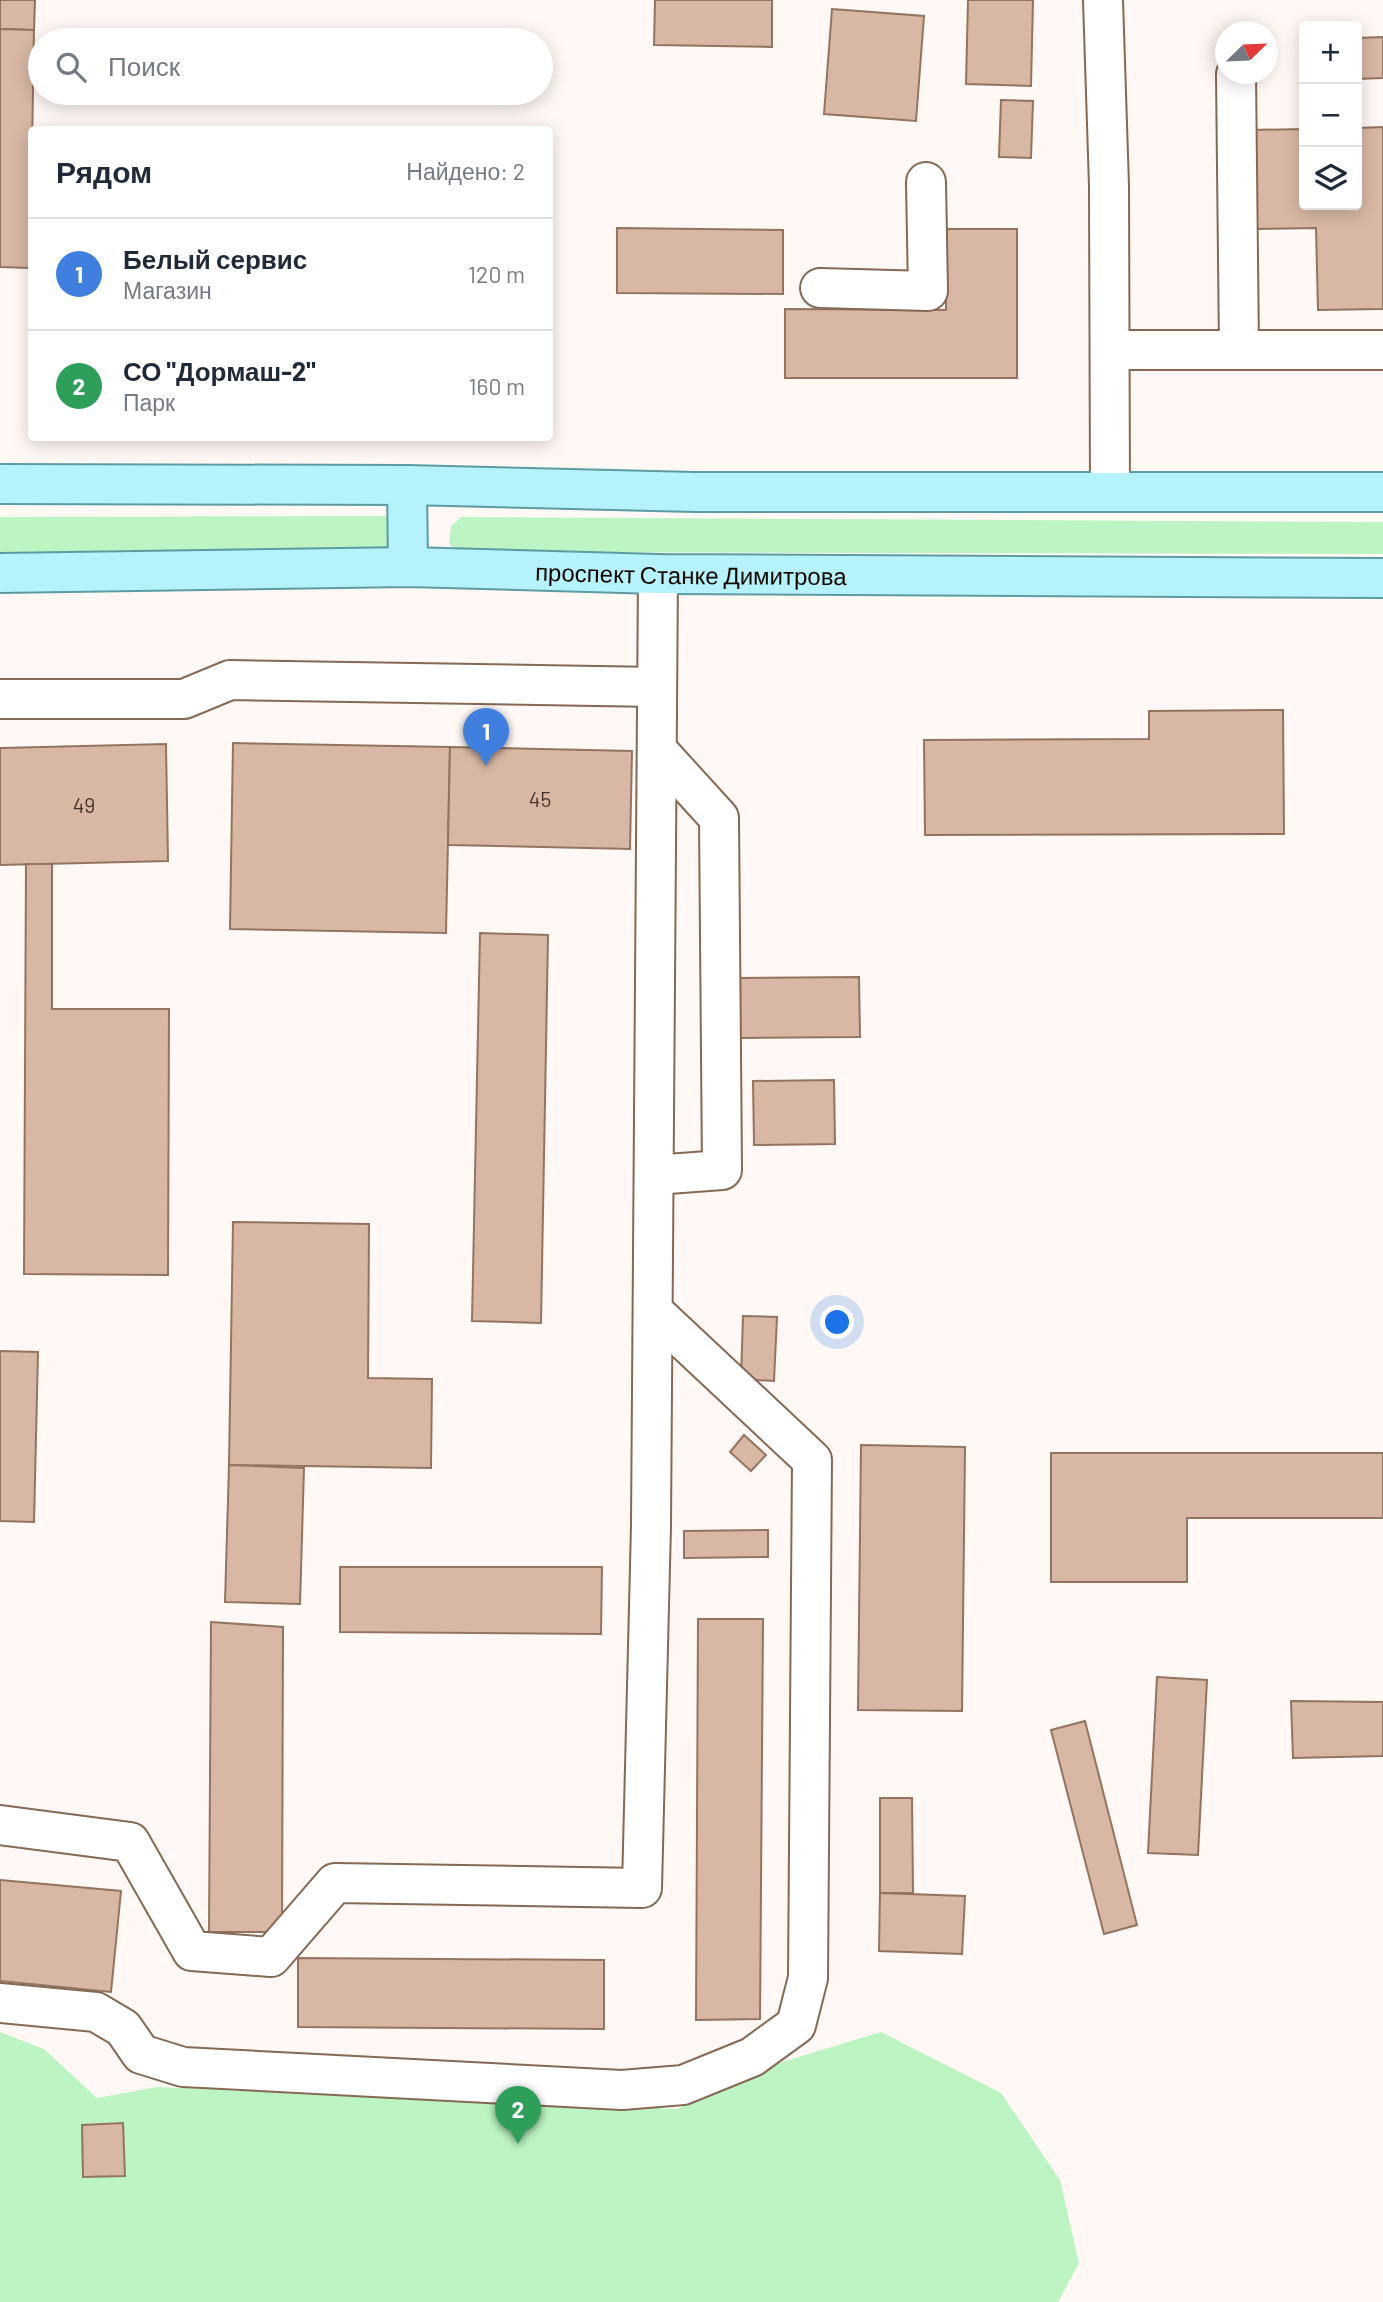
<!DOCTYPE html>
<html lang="ru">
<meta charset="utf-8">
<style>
body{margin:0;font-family:Barlow,sans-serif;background:#f2f2f3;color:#1f2937}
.controls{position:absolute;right:21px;top:21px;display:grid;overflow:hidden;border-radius:7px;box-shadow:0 4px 18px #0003}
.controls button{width:63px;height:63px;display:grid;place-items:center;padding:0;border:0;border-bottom:2px solid #e0e1e3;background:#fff;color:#1f2937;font:35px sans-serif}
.compass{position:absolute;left:1215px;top:21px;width:63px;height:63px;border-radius:50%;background:#fff;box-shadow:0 4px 18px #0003;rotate:67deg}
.you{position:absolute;left:838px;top:1323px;width:24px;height:24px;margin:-18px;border:5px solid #fff;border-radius:50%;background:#1a73e8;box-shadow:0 0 0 10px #1a73e833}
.badge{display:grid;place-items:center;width:46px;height:46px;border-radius:50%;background:#0b8043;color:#fff;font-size:23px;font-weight:700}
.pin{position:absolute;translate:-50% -58px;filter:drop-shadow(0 2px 4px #0008)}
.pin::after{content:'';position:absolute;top:37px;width:24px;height:21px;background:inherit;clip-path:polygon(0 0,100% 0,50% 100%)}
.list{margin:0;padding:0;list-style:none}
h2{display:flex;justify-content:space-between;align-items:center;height:91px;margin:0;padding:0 28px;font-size:30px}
h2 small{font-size:23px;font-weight:400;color:#747a83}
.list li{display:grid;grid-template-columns:46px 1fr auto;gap:21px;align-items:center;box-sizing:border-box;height:112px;padding:0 28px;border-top:2px solid #e0e1e3}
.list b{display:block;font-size:26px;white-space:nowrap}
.list p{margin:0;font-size:23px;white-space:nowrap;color:#747a83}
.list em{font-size:23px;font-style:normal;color:#747a83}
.icon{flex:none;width:38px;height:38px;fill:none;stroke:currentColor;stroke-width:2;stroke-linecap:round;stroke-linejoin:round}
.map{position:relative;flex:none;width:1383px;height:2302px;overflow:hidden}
.search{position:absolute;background:#fff;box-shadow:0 4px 18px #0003;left:28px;top:28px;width:525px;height:77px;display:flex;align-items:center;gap:18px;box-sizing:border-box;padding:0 24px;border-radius:38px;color:#747a83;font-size:26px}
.panel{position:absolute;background:#fff;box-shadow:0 4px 18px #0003;left:28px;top:126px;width:525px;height:315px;border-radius:7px}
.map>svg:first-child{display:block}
</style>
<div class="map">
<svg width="1383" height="2302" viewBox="0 0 1383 2302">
<rect width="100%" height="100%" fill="#fff8f4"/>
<g fill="#bcf4c3">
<path d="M386 516 399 526 387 552H0V517Z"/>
<path d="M461 517 1383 522V554L458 552 449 544 451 526Z"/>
<path d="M0 2032 44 2049 97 2098 157 2087 677 2109 785 2061 881 2032 1001 2093 1060 2180 1079 2263 1058 2302H0Z"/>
</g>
<g fill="#d8b8a4" stroke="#927461" stroke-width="2">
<path d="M0 0H35L34 30 0 29Z"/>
<path d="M655 0H772V47L654 45Z"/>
<path d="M968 0H1033L1031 86 966 84Z"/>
<path d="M832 9 924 16 916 121 824 114Z"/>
<path d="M0 29 34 30 30 268 0 267Z"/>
<path d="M1383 37V78L1357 79V38Z"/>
<path d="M1001 100 1033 101 1031 158 999 157Z"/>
<path d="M1383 127V309L1318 310 1316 228 1254 229 1251 130 1304 129V205H1357V128Z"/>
<path d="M617 228 783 230V294L617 293Z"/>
<path d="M946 229H1017V378H785V309L946 310Z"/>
<path d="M1283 710 1284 834 925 835 924 740 1149 739V711Z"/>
<path d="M233 743 450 747 446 933 230 929Z"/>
<path d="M166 744 168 861 0 865V748Z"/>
<path d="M450 747 632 751 630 849 448 845Z"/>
<path d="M26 864H52V1009H169L168 1275 24 1274Z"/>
<path d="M480 933 548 935 541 1323 472 1321Z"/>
<path d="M859 977 860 1037 739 1038 738 978Z"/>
<path d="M834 1080 835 1144 754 1145 753 1081Z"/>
<path d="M233 1222 369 1224 368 1378 432 1379 431 1468 229 1465Z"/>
<path d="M743 1316 777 1317 774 1381 741 1379Z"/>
<path d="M0 1351 38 1352 34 1522 0 1521Z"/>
<path d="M744 1435 766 1455 751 1471 730 1452Z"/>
<path d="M861 1445 965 1447 962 1711 858 1710Z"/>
<path d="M1051 1453H1383V1518H1187V1582H1051Z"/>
<path d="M229 1465 304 1468 300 1604 225 1602Z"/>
<path d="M768 1530V1557L684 1558V1531Z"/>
<path d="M340 1567H602L601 1634 340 1632Z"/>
<path d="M698 1619H763L760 2019 696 2020Z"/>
<path d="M211 1622 283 1627 282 1932H209Z"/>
<path d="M1157 1677 1207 1680 1198 1855 1148 1853Z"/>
<path d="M1291 1701 1383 1702V1756L1293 1758Z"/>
<path d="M1085 1721 1137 1925 1104 1934 1051 1730Z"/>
<path d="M880 1798H912L913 1893H880Z"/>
<path d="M0 1880 121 1891 111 1992 0 1981Z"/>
<path d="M880 1893 965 1896 962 1954 879 1951Z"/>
<path d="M298 1958 604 1960V2029L298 2027Z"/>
<path d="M123 2123 125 2176 83 2177 82 2125Z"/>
</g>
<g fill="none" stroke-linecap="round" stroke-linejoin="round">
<defs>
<g id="minor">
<path d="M1103 0 1109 186 1110 492"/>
<path d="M1236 74 1239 350"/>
<path d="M820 288 928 291 926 182"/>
<path d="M1110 350H1383"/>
<path d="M0 699H184L230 680 656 687"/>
<path d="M654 1175 722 1170 719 818 659 752"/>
<path d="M0 1825 130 1842 192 1951 271 1957 335 1883 642 1888 651 1526 658 574"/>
<path d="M0 2003 96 2012 123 2028 141 2054 183 2067 622 2090 683 2085 752 2057 796 2025 808 1978 812 1460 653 1311"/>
</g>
<g id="major">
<path d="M0 484 407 485 695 492H1383"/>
<path d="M407 485 408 567"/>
<path id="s1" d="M0 573 408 567 658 574 1383 578"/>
</g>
</defs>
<use href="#minor" stroke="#846954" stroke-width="42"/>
<use href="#major" stroke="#5c9ba1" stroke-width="42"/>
<use href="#minor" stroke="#fff" stroke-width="38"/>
<use href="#major" stroke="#b5f2fa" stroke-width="38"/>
</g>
<g text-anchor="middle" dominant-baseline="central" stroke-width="5" stroke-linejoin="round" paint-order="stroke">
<g font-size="21" fill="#44352c">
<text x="540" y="798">45</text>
<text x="84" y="804">49</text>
</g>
<g font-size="24" fill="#130904" stroke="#fff">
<text stroke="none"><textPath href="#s1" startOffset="691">проспект Станке Димитрова</textPath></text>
</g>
</g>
</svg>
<div class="controls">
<button>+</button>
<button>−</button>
<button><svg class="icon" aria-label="layers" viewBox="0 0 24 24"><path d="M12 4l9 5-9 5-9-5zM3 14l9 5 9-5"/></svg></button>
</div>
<svg class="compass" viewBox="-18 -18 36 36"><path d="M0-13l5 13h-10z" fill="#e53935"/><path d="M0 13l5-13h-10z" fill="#747a83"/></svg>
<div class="you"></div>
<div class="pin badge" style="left:486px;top:766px;background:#3f7fe0">1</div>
<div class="pin badge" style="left:518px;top:2144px;background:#2e9e5b">2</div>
<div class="search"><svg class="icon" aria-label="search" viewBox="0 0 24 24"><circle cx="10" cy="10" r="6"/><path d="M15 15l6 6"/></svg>Поиск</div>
<section class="panel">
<h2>Рядом<small>Найдено: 2</small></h2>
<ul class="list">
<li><span class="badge" style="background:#3f7fe0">1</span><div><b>Белый сервис</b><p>Магазин</p></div><em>120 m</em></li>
<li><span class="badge" style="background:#2e9e5b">2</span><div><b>СО &quot;Дормаш-2&quot;</b><p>Парк</p></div><em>160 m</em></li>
</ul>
</section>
</div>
